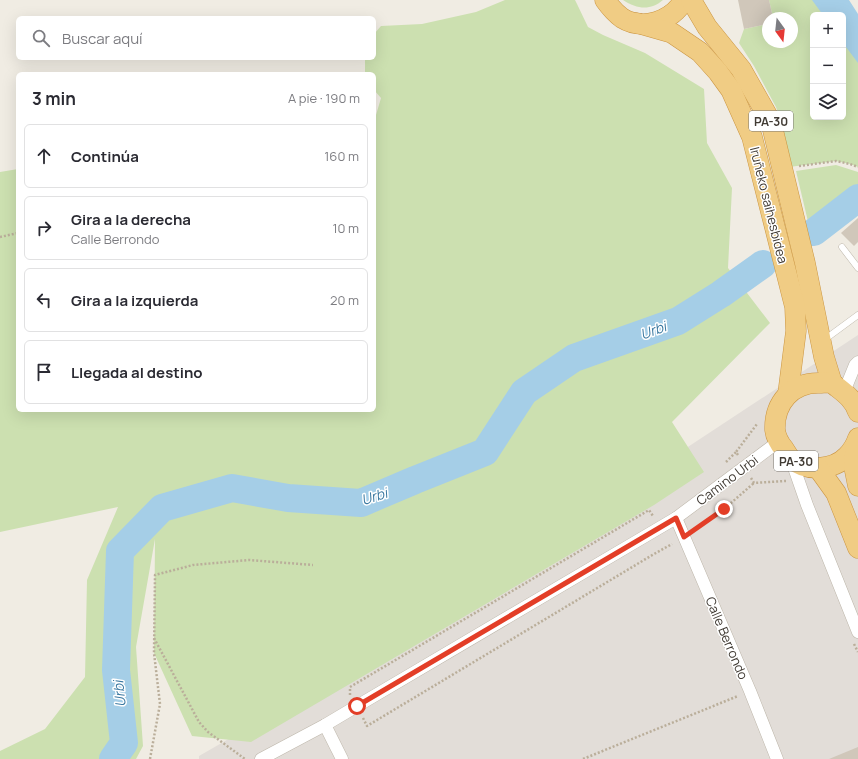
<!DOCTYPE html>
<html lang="es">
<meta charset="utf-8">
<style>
body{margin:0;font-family:Manrope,sans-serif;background:#f7f7f7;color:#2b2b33}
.controls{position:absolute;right:12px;top:12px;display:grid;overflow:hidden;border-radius:6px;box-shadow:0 4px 16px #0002}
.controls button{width:36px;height:36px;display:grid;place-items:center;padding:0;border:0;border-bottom:1px solid #e1e1e2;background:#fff;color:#2b2b33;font:20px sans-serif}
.compass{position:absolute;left:762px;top:12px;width:36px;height:36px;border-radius:50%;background:#fff;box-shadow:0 4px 16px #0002;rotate:165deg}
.stop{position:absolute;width:12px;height:12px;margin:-9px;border:3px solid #e33e27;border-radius:50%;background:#fff}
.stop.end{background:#e33e27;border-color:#fff;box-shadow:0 1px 4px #0008}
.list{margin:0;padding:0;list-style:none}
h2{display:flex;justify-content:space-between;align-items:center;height:52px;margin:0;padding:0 16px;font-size:17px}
h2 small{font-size:13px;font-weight:400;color:#7c7c81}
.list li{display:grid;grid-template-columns:26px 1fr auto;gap:12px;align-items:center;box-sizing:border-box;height:64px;margin:0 8px 8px;padding:0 8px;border:1px solid #e1e1e2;border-radius:6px}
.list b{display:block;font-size:15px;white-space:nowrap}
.list p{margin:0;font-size:13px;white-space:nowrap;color:#7c7c81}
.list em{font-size:13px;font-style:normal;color:#7c7c81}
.icon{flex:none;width:22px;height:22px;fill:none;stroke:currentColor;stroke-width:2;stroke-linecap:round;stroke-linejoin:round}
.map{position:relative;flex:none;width:858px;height:759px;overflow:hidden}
.search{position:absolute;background:#fff;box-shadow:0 4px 16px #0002;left:16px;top:16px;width:360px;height:44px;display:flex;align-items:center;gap:10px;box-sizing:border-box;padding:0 14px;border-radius:6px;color:#7c7c81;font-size:15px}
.panel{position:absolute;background:#fff;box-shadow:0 4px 16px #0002;left:16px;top:72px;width:360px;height:340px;border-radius:6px}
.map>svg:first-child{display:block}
</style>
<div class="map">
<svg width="858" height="759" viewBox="0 0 858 759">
<rect width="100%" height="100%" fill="#f0ece3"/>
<path fill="#e2ddd8" d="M858 335V759H199V756L388 647 662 464Z"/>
<g fill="#cce0b0">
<path d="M505 0H575L577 4 588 27 603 35 645 53 704 89 707 143 732 188 728 268 770 323 672 422 704 472 654 505 251 742 192 736 154 653 155 539 136 647 143 746 136 759H0V751L45 729 85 677 87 580 118 507 0 532V172L18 169V410H374V115H376L381 98 374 90V74H365V58H374V34L381 26 422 24 476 12Z"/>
<path d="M623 0H663C650 11 637 9 623 0Z"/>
<path d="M769 0H814L825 15H813V117H843V41L858 62V167L850 164 836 161 789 167 783 127 776 107 754 66 739 43 744 29 768 24V42H792V18H773Z"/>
<path d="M836 165 858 172V195L810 230 796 171Z"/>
</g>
<path fill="#a5cee7" d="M812 0H849L858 14V63L843 43V15H823Z"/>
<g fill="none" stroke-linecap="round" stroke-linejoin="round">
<g stroke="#a5cee7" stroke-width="28">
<path d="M814 232 858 198"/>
<path d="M113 759 124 743 116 670 120 551 162 508 232 488 288 498 361 503 415 480 485 452 524 392 574 358 678 321 721 294 763 264"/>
</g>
</g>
<g fill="#d0c7ba">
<path d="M738 0H769L773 18H768V24L744 29Z"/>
<path d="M858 218V242L854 246 841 233Z"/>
<path d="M858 747V759H829Z"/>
</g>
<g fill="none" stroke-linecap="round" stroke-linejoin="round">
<defs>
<g id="service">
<path d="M842 247 858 268"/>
<path d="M824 340 858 315"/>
</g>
<g id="minor">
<path d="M844 392 855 365 858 362"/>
<path d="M791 459 807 505 858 632"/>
<path d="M676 518 750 691 777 759"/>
<path d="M325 725 342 759"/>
<path d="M261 759 325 725 357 706 676 518 778 442"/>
</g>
<g id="trunk">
<path d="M605 0C610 7 615 13 622 18 643 31 672 21 684 0"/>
<path d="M691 0 707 27 741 69 771 122 805 263 824 357 832 383"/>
<path d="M637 23 672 33 700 52 718 72 731 90 752 137 795 307 796 331 788 394"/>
<path d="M858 412C854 400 846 394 837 387 835 386 834 384 832 383 829 382 823 383 820 383 792 382 774 403 775 430 776 438 779 443 784 449 786 452 788 456 791 459 806 472 834 470 847 456 852 451 856 444 858 438"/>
<path d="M856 444 854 466 858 486"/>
<path d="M818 468 836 493 858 548"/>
</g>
</defs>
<use href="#service" stroke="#bdb6aa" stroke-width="7"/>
<use href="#minor" stroke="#bdb6aa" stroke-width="13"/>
<use href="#trunk" stroke="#cb9541" stroke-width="21"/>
<g stroke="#baae9a" stroke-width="2.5" stroke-dasharray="2 2" stroke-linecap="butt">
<path d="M799 166 836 161 850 164 858 167"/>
<path d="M0 237 18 233"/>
<path d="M738 455 736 452 757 424"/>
<path d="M726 462 736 452"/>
<path d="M751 478 754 483 786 481"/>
<path d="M695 529 724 509 754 483"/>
<path d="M154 638 199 722 208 732 245 759"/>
<path d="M854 644 858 652"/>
<path d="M350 695V687L649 510 653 516"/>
<path d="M363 718 367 726 654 554 672 544"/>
<path d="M150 759 160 704 154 653 155 575 193 565 249 560 313 565"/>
<path d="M583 759 738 696"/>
</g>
<use href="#service" stroke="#fff" stroke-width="6"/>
<use href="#minor" stroke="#fff" stroke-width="12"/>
<use href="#trunk" stroke="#f0cc84" stroke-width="20"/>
</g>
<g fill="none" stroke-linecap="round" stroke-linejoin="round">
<path stroke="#e33e27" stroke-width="5" d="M357 706 676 518 684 537 724 509"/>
</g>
<g text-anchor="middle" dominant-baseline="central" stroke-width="3" stroke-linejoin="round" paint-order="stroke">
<g fill="#fff" stroke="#7a7671" stroke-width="1">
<rect x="749" y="111" width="44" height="20" rx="3"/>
<rect x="774" y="451" width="44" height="20" rx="3"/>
</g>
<g font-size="12" font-weight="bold" fill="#413b34">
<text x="771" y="121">PA-30</text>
<text x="796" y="461">PA-30</text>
</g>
<g font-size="13" fill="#413b34" stroke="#fff">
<text transform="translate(769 205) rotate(76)">Iruñeko saihesbidea</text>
<text transform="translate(727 480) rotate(-37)">Camino Urbi</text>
<text transform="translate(727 638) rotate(67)">Calle Berrondo</text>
</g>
<g font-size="14" font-style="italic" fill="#3a78a0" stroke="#fff">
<text transform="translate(653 330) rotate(-20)">Urbi</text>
<text transform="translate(374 496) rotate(-18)">Urbi</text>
<text transform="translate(119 694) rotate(-96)">Urbi</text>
</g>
</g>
</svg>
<div class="controls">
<button>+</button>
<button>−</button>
<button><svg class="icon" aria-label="layers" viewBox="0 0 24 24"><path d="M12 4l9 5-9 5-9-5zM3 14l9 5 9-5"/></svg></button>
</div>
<svg class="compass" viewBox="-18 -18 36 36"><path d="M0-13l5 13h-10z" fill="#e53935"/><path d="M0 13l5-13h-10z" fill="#7c7c81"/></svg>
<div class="stop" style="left:357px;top:706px"></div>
<div class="stop end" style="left:724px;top:509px"></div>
<div class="search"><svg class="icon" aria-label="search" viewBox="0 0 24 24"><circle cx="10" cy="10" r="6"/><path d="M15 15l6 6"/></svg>Buscar aquí</div>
<section class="panel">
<h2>3 min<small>A pie · 190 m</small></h2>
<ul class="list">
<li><svg class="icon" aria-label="ahead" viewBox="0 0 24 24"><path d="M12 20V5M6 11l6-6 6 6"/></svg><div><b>Continúa</b></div><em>160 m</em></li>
<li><svg class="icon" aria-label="right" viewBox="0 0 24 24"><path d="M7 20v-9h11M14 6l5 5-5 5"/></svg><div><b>Gira a la derecha</b><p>Calle Berrondo</p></div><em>10 m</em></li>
<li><svg class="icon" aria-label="left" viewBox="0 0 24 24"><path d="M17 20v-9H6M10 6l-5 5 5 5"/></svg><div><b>Gira a la izquierda</b></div><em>20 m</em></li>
<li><svg class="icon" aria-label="arrive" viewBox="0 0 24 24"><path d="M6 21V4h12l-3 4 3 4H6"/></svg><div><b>Llegada al destino</b></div></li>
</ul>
</section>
</div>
